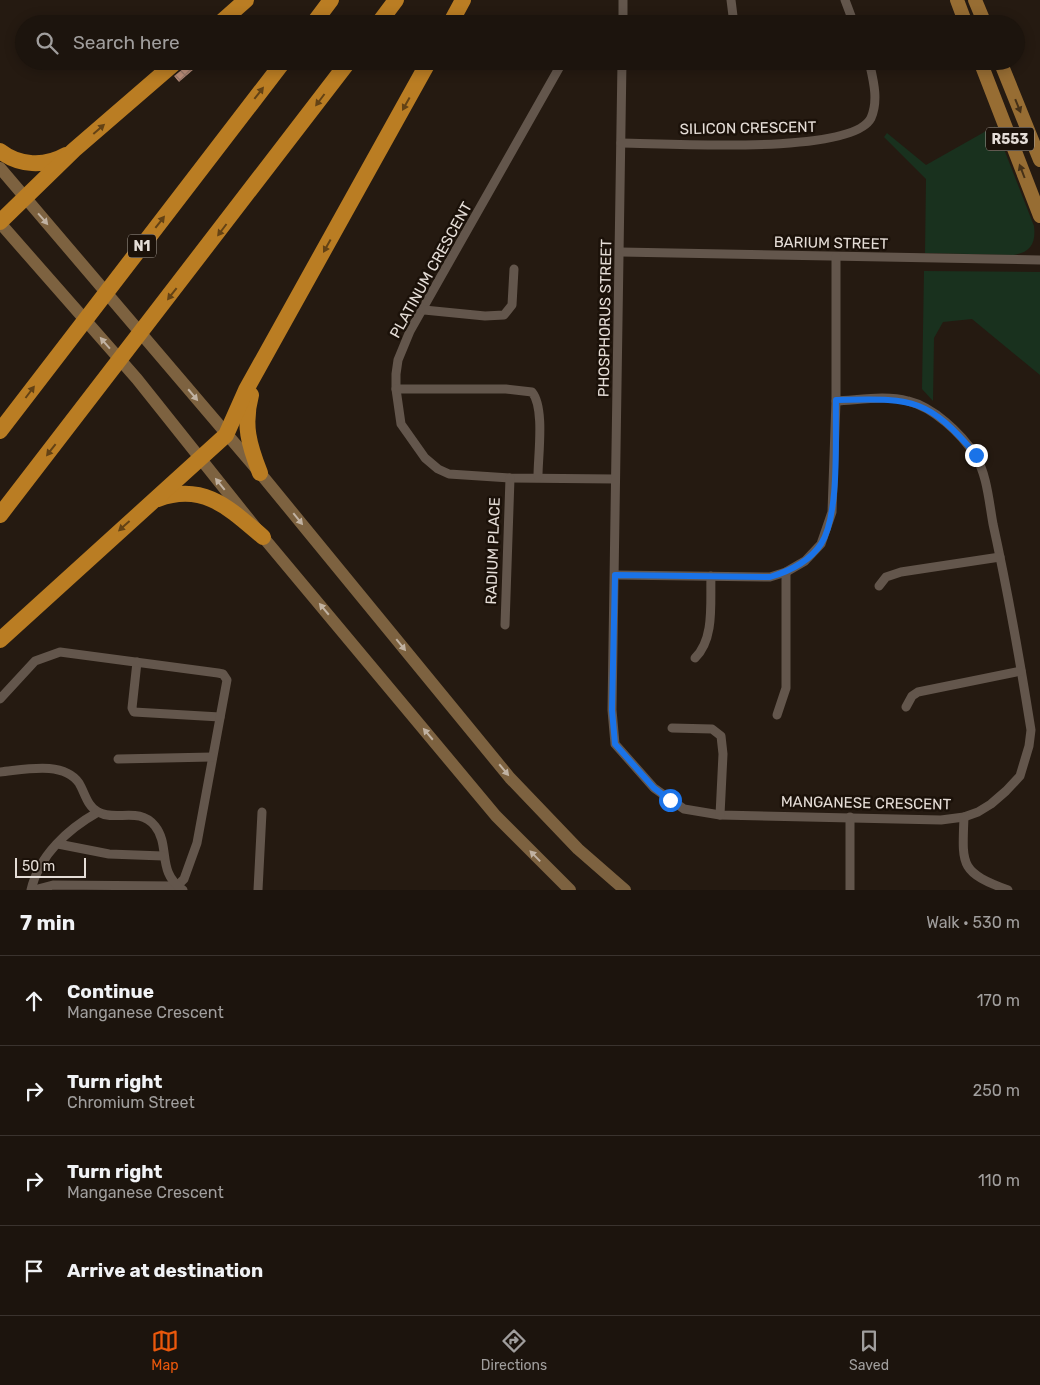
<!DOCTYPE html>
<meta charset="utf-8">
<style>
body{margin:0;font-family:Rubik,sans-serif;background:#29211b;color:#f1f3f6}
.scale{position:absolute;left:15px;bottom:12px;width:71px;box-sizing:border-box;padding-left:5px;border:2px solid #e5ddd7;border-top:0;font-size:14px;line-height:18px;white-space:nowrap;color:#e5ddd7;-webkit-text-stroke:4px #1b1109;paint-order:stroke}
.stop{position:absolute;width:15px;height:15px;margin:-11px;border:4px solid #1a73e8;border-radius:50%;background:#fff}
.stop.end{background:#1a73e8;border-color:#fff;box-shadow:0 1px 5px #0008}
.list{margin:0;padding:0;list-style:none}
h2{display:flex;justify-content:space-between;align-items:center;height:65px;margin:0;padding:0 20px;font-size:21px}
h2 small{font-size:16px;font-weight:400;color:#a09e9d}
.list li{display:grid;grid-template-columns:32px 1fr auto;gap:15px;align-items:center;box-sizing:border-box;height:90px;padding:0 20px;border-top:1px solid #3a332e}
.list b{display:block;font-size:19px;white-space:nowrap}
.list p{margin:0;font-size:16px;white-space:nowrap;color:#a09e9d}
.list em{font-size:16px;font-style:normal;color:#a09e9d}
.icon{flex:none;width:28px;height:28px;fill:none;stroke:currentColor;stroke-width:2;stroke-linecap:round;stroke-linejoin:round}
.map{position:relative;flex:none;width:1040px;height:890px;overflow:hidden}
.search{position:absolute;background:#1c140d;box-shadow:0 2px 12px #0003;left:15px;right:15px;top:15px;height:55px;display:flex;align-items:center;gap:12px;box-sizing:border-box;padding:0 18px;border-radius:28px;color:#a09e9d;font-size:19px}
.sheet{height:425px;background:#1c140d}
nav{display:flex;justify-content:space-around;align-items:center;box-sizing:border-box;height:70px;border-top:1px solid #3a332e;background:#1c140d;font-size:14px;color:#a09e9d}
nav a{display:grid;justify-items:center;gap:2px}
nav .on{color:#ea580c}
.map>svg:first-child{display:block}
</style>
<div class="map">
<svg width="1040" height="890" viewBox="0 0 1040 890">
<defs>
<pattern id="building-cross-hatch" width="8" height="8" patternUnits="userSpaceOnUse" patternTransform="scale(1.25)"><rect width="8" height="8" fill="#bc8e7a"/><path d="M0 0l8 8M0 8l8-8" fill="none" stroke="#987769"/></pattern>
</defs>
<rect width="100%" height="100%" fill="#251a11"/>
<g fill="#19311e">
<path d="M995 126 1034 226C1036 243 1031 252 1014 255L925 253 926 179 884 137 887 133 926 165Z"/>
<path d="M924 271 1040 272V375L972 319 943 322 934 338 933 401 922 389Z"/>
</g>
<path fill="url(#building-cross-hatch)" d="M187 61 194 69 179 82 174 76 184 68Z"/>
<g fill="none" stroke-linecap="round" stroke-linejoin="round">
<g stroke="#63564c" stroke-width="9">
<path d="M731 0 734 24"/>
<path d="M845 0 854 24"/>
<path d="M623 24V0"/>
<path d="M563 61 410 331 398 360 396 374V389L401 424 425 458 438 469 449 474 510 478 615 479"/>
<path d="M622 61 612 710 615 744 654 788 684 809 720 815 941 820 964 817 978 812 991 804 1006 791 1020 776 1029 746 1031 730C1020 661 1008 592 993 524 989 502 987 474 975 455 961 433 933 407 908 401 886 395 859 400 836 401"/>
<path d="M621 143C663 143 852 156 871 118 879 100 873 79 869 61"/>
<path d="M621 252 1040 260"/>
<path d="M424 310 485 316 504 315 512 305 514 269"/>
<path d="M396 389H506L532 392C545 408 538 455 538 476"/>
<path d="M615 575 770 577 786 572 805 561 821 544 832 512 836 401V257"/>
<path d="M879 586 886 577 901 572 1000 557"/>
<path d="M505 625 510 478"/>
<path d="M695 658C715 639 710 602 711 576"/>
<path d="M137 662 132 708 134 712 220 717"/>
<path d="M0 699 35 661 60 652 218 673 223 674 227 680 197 843 184 879 177 886 53 885 34 890"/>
<path d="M906 707 912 696 918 692 1021 671"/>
<path d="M777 715 786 688V572"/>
<path d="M672 728 712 729 721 736 723 754 720 815"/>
<path d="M118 759 212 757"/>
<path d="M0 772C23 770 63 760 79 783 85 793 87 806 98 812 116 822 139 806 155 826 171 846 156 872 183 890"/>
<path d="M850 817V890"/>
<path d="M964 817C962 866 960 872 1008 890"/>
<path d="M58 844 109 854 163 856"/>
<path d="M31 890C39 855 68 829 98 812"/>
<path d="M258 890 262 812"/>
</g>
<g stroke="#7d6240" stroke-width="12">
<path d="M0 168 260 473 510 778 578 849 625 890"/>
<path d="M0 223 137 379 263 537 496 816 570 890"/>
</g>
<g stroke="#976d33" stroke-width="14">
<path d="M957 0 966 24"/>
<path d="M975 0 985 24"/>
<path d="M980 61 1040 216"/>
<path d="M1000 61 1040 160"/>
</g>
<g stroke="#ba7d23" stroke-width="16">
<path d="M219 24 246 0"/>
<path d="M313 24 331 0"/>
<path d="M378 24 396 0"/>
<path d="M450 24 463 0"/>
<path d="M0 151C19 166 45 167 66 155"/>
<path d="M0 222 74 150 177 61"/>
<path d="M251 395C243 425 249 445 260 473"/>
<path d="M0 431 284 61"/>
<path d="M158 499C204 482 230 509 263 537"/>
<path d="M0 515 349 61"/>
<path d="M0 640 226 435 246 390 429 61"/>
</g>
</g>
<defs><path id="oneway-solid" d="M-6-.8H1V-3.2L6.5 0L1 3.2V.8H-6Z" transform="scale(1.25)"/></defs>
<g fill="#634215">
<use href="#oneway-solid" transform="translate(259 93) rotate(-52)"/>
<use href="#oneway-solid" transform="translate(320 100) rotate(127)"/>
<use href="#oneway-solid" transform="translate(406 104) rotate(119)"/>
<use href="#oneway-solid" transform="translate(99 129) rotate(-41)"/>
<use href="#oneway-solid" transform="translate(160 222) rotate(-52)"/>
<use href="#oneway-solid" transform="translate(222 230) rotate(127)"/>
<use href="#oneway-solid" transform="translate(327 246) rotate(119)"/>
<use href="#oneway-solid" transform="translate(172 294) rotate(128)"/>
<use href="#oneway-solid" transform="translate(30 392) rotate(-53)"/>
<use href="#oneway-solid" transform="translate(51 450) rotate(128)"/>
<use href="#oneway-solid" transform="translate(124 526) rotate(138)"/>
</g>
<g fill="#463118">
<use href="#oneway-solid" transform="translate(1018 106) rotate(68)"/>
<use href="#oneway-solid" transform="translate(1022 171) rotate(-111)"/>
</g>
<g fill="#c1b2a2">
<use href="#oneway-solid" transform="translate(43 219) rotate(49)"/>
<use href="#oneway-solid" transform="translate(105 343) rotate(-131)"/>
<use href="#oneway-solid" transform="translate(193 395) rotate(50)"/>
<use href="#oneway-solid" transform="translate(220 484) rotate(-129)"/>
<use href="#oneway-solid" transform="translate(298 519) rotate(51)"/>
<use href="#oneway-solid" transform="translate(324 609) rotate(-130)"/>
<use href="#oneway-solid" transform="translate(401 645) rotate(51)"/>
<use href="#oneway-solid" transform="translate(428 734) rotate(-130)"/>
<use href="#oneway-solid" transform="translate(504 770) rotate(50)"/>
<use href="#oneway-solid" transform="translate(535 856) rotate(-134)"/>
</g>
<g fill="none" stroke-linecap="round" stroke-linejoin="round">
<path stroke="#1a73e8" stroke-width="6" d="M670 800 654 788 615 744 612 710 615 575 770 577C790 571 809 562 821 544 840 515 835 437 836 400 909 399 926 395 976 455"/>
</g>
<g text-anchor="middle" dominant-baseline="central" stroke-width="5" stroke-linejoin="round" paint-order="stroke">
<g fill="#1b1109" stroke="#a8a099" stroke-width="1">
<rect x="986" y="127.5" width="48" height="23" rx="4"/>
<rect x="128" y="234.5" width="28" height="23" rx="4"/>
</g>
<g font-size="14" font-weight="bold" fill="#e5ddd7">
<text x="1010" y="139">R553</text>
<text x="142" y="246">N1</text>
</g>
<g font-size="15" fill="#e5ddd7" stroke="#1b1109">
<text transform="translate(748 128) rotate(-1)">SILICON CRESCENT</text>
<text transform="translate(831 243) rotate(1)">BARIUM STREET</text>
<text transform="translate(431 270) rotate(-61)">PLATINUM CRESCENT</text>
<text transform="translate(605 318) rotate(-89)">PHOSPHORUS STREET</text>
<text transform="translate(493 551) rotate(-88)">RADIUM PLACE</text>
<text transform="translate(866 803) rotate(1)">MANGANESE CRESCENT</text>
</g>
</g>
</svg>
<div class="scale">50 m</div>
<div class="stop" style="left:670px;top:800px"></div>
<div class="stop end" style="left:976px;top:455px"></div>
<div class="search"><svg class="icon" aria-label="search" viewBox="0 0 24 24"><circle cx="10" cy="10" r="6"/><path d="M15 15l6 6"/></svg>Search here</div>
</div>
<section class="sheet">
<h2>7 min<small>Walk · 530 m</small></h2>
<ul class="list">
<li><svg class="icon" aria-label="ahead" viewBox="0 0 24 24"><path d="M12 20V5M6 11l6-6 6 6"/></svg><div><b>Continue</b><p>Manganese Crescent</p></div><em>170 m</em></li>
<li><svg class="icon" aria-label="right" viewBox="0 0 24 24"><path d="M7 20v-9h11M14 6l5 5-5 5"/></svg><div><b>Turn right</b><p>Chromium Street</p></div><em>250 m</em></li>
<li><svg class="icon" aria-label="right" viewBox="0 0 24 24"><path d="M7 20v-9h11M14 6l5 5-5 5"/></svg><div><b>Turn right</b><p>Manganese Crescent</p></div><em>110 m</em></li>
<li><svg class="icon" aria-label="arrive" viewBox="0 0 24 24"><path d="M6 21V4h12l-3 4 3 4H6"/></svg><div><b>Arrive at destination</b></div></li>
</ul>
</section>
<nav>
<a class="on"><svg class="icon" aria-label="map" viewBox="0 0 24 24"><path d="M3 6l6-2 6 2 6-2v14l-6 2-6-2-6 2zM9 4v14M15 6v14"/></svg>Map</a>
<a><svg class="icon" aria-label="directions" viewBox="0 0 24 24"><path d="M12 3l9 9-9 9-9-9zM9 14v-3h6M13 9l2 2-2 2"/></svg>Directions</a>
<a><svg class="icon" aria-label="saved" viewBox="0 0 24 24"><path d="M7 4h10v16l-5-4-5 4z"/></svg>Saved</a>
</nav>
